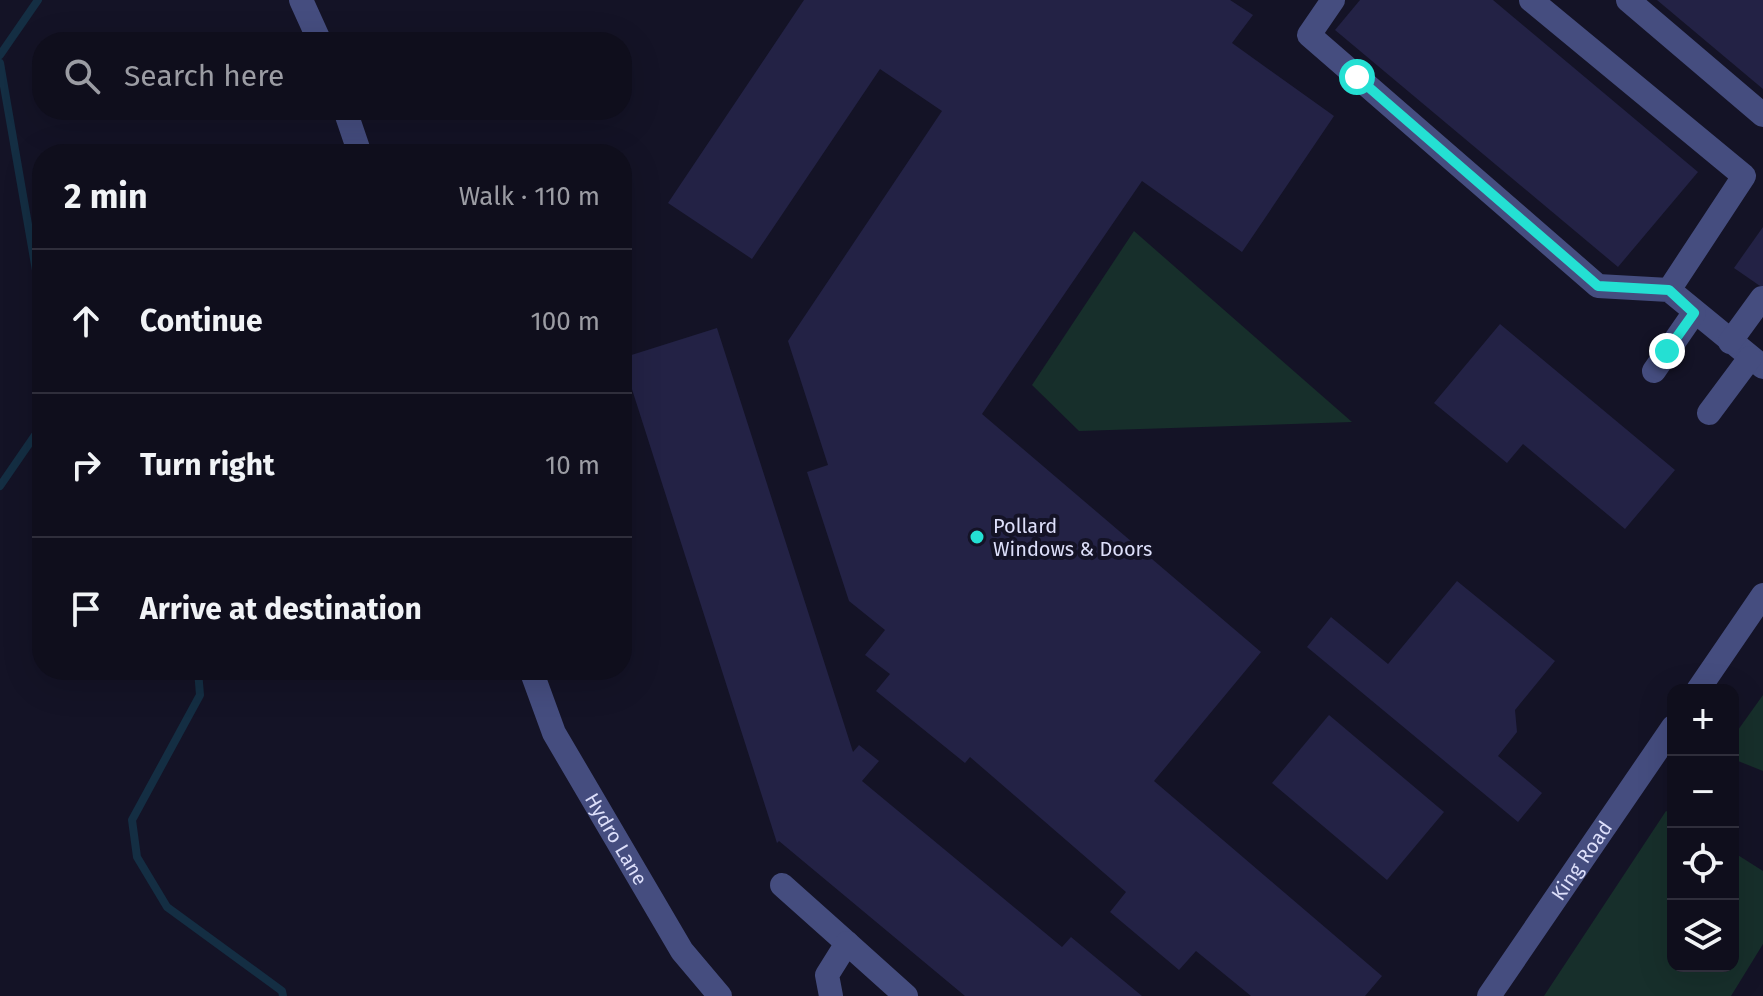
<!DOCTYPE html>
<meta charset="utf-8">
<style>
body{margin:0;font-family:"Fira Sans",sans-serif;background:#181725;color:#f1f3f6}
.controls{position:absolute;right:24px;bottom:24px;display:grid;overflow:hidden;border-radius:16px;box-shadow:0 8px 32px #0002}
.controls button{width:72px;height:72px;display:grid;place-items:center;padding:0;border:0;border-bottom:2px solid #2f2e3b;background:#0f0e1c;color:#f1f3f6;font:40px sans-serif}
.stop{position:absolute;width:24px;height:24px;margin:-18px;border:6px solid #24e0d3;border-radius:50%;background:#fff}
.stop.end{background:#24e0d3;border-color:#fff;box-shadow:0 2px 8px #0008}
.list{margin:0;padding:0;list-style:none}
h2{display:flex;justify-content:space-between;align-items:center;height:104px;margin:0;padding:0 32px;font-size:34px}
h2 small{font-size:26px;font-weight:400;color:#9b9ca3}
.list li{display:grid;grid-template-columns:52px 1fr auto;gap:24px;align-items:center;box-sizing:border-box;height:144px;padding:0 32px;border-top:2px solid #2f2e3b}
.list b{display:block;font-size:30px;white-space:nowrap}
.list em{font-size:26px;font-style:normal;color:#9b9ca3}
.icon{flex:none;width:44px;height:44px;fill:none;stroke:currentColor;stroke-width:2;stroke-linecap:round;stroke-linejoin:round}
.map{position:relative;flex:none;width:1763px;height:996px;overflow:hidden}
.search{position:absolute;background:#0f0e1c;box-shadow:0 8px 32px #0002;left:32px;top:32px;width:600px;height:88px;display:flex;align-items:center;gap:20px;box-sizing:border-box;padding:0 28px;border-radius:32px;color:#9b9ca3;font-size:30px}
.panel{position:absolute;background:#0f0e1c;box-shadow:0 8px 32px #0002;left:32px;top:144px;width:600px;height:536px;border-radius:32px}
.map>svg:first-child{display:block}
</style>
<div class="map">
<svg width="1763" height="996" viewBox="0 0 1763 996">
<rect width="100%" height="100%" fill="#141326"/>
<g fill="#172f2b">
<path d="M1134 231 1352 422 1079 431 1032 385Z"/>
<path d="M1763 695V771L1733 759V737Z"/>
<path d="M1666 811 1673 815V966H1733V852L1763 871V944L1731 996H1544Z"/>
</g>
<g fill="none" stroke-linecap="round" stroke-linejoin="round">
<g stroke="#142e43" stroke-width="8">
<path d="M0 55 38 0"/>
<path d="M0 63 42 305"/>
<path d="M0 486 42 425"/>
<path d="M198 670 200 695 132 820 137 857 167 907 282 991 283 996"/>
</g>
</g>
<g fill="#232245">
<path d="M804 0H1230L1253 15 1232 43 1334 116 1242 252 1142 181 982 414 1261 652 1154 781 1382 976 1365 996H1251L1196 951 1179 970 1110 912 1126 892 970 757 965 763 876 691 890 674 865 655 885 630 849 601 807 472 828 465 788 341 942 111 880 69 752 259 668 203Z"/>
<path d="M1360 0H1493L1698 172 1618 267 1335 30Z"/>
<path d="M1657 0H1763V89Z"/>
<path d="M1763 227V288L1734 268Z"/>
<path d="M1500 324 1675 470 1625 529 1523 444 1507 463 1434 403Z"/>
<path d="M717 328 853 752 859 745 879 761 862 781 1062 947 1071 937 1142 996H965L779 841 777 843 622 358Z"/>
<path d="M1457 581 1555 661 1515 710 1517 732 1498 756 1542 793 1518 822 1307 647 1331 617 1388 664Z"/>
<path d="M1329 715 1444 812 1387 880 1272 783Z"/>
</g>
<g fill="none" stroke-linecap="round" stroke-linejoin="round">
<g stroke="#454d7f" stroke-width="24">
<path d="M301 0 320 42"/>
<path d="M1333 0 1309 35 1598 286 1669 290 1763 367"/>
<path d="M1531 0 1744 176 1669 290"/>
<path d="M1628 0 1763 115"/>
<path d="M345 110 360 154"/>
<path d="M1730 342 1762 298"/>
<path d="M1654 371 1694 313"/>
<path d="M1709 413 1750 358"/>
<path id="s1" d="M531 670 554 733 682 951 720 996"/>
<path d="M1698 690 1763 595"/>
<path d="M782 885 847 943"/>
<path d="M831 996 827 975 847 943 906 996"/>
<path id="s2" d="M1489 996 1673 727"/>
</g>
</g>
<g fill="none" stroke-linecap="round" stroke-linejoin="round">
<path stroke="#24e0d3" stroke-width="10" d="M1357 77 1598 286 1669 290 1694 313 1667 351"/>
</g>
<circle fill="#24e0d3" stroke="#141326" stroke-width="3" cx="977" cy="537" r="8"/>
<g text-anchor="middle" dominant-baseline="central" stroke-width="8" stroke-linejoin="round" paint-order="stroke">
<g font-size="20" fill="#dddffa" stroke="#141326" text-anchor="start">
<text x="993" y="526">Pollard<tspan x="993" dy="23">Windows &amp; Doors</tspan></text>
</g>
<g font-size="20" fill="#dddffa" stroke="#141326">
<text stroke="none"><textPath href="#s1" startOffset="190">Hydro Lane</textPath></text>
<text stroke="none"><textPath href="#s2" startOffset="164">King Road</textPath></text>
</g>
</g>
</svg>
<div class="controls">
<button>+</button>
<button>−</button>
<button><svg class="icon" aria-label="locate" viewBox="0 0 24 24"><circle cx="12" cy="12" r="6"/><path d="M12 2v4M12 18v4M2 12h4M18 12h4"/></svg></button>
<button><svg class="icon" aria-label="layers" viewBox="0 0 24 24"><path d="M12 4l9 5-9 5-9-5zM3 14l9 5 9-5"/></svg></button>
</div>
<div class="stop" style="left:1357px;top:77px"></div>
<div class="stop end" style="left:1667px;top:351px"></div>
<div class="search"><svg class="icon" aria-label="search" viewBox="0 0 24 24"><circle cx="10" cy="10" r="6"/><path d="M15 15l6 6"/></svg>Search here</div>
<section class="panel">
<h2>2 min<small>Walk · 110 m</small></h2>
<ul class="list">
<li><svg class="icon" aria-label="ahead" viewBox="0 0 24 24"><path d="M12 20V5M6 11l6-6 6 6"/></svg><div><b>Continue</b></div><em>100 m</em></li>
<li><svg class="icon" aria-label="right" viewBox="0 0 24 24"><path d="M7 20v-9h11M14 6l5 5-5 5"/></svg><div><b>Turn right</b></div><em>10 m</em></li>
<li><svg class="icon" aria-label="arrive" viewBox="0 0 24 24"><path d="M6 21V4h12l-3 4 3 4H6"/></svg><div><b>Arrive at destination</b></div></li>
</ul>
</section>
</div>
